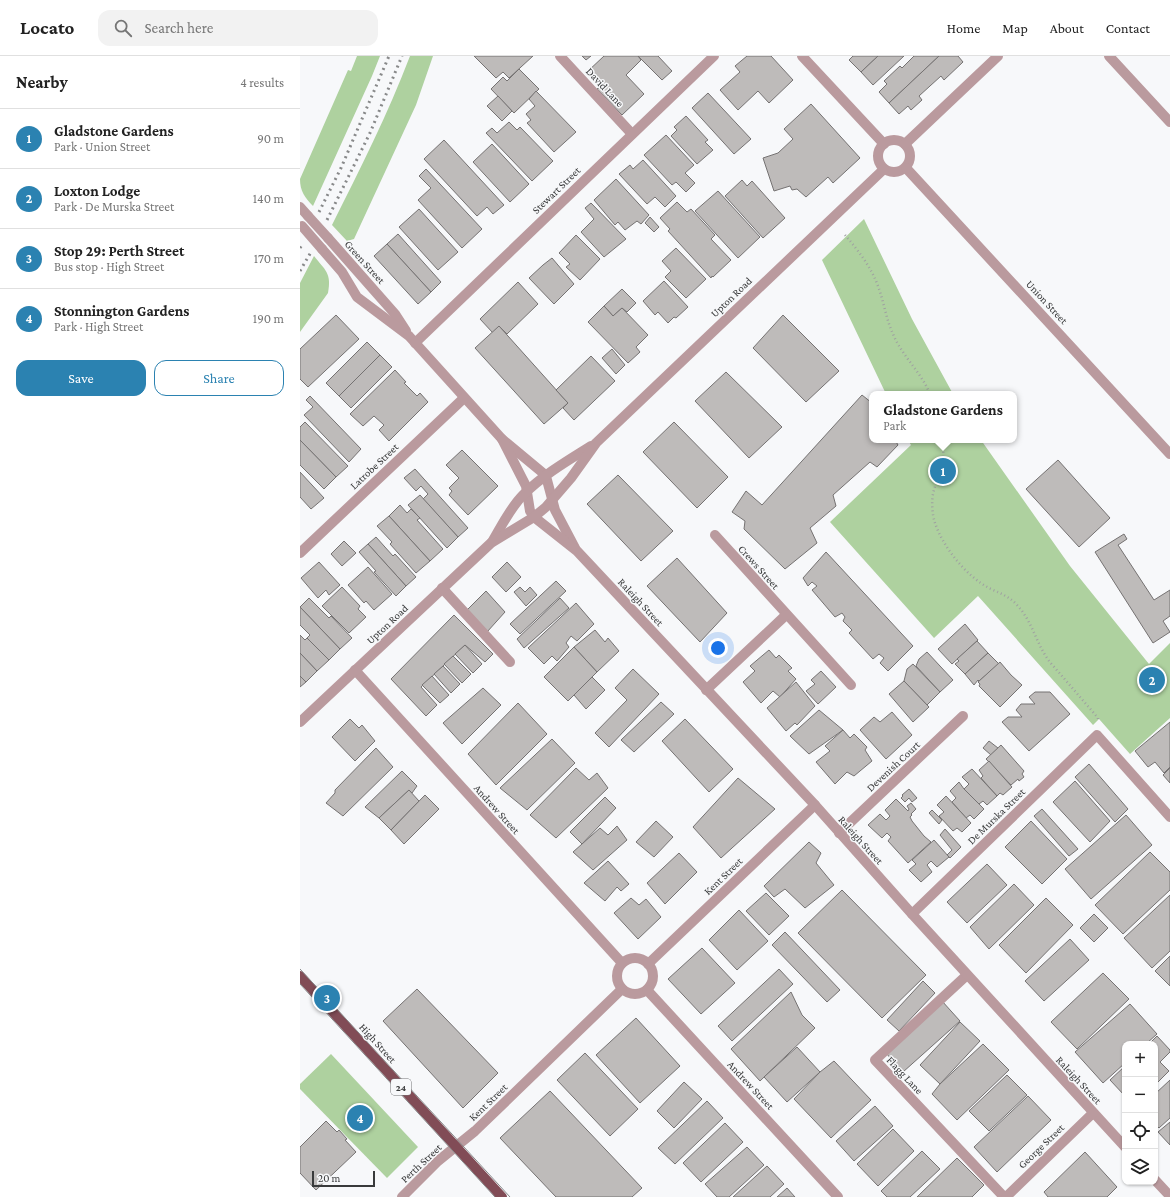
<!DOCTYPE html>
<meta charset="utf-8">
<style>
body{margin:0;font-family:"Crimson Pro",serif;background:#f2f2f2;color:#222}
.controls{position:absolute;right:12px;bottom:12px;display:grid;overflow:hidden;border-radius:8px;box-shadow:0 1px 3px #0004}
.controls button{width:36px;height:36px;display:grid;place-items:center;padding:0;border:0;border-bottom:1px solid #e0e0e0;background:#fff;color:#222;font:20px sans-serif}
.scale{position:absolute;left:12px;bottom:10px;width:63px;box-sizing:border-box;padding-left:4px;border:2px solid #393a3b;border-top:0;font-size:11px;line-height:14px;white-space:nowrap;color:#393a3b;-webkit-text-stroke:3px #f7f8fa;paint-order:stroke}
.you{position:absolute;left:418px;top:592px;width:14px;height:14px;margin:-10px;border:3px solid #fff;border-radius:50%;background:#1a73e8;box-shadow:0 0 0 6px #1a73e833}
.badge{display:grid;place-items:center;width:26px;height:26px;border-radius:50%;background:#2b82b1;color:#fff;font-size:13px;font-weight:700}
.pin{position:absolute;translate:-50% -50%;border:2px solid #fff;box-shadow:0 1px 4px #0006}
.popup{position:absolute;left:569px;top:335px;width:148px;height:52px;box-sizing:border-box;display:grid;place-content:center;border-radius:8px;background:#fff;filter:drop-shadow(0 1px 3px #0005);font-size:13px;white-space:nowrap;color:#767676}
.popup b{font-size:15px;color:#222}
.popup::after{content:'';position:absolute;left:50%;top:100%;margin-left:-8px;border:8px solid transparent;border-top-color:#fff}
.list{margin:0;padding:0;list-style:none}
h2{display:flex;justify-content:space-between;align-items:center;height:52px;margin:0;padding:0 16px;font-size:17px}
h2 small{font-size:13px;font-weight:400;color:#767676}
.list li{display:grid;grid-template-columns:26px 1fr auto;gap:12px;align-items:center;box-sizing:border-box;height:60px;padding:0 16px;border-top:1px solid #e0e0e0}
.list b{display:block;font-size:15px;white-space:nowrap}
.list p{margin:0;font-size:13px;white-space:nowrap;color:#767676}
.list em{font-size:13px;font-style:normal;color:#767676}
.actions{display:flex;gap:8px;padding:12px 16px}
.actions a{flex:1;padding:9px 0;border:1px solid #2b82b1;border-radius:12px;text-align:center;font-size:14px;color:#2b82b1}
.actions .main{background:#2b82b1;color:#fff}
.icon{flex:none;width:22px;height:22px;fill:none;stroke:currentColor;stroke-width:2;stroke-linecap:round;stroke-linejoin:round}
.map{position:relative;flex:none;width:870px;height:1141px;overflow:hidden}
header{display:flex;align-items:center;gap:24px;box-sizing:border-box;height:56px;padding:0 20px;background:#fff;border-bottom:1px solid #e0e0e0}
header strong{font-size:19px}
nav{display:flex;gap:22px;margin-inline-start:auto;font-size:14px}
.search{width:280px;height:36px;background:#f2f2f2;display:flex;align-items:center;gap:10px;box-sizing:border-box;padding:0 14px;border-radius:12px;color:#767676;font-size:15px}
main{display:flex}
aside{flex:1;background:#fff}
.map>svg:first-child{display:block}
</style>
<header>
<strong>Locato</strong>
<div class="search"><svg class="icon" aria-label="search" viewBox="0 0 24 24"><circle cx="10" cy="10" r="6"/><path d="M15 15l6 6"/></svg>Search here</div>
<nav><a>Home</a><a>Map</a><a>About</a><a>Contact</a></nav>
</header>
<main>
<aside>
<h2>Nearby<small>4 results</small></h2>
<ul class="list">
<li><span class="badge">1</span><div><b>Gladstone Gardens</b><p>Park · Union Street</p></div><em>90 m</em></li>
<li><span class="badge">2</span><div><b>Loxton Lodge</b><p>Park · De Murska Street</p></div><em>140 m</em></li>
<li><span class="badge">3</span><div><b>Stop 29: Perth Street</b><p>Bus stop · High Street</p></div><em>170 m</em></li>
<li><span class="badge">4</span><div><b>Stonnington Gardens</b><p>Park · High Street</p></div><em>190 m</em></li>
</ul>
<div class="actions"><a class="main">Save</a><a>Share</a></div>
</aside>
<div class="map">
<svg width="870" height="1141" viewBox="0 0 870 1141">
<rect width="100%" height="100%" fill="#f7f8fa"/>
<g fill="#aed19f">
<path d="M57 0H80L72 20 13 150C5 142 0 135 0 123L48 14 51 15Z"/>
<path d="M110 0H133L116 49 54 183 47 185 32 169C60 113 88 58 110 0Z"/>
<path d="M564 163 612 263 653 338H586L522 204Z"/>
<path d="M14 200C25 214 32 217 28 237L0 276V227Z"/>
<path d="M608 384H681L770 510 849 608 870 587V662L830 698 799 663 793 669 678 540 634 582 530 466 611 389Z"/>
<path d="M31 998 118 1091 87 1122 0 1033V1028Z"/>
</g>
<g fill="#bebbba" stroke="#757272">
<path d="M174 0H233L209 22 203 16 196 22Z"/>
<path d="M282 0H291L286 4Z"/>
<path d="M304 0H338L341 4 326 19 344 38 322 59 297 33 301 30 287 16Z"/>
<path d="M338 0H358L372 15 362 24Z"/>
<path d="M447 0H471L493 24 469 47 458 35 438 54 420 34 440 16 435 10Z"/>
<path d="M553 0H578L561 16 549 4Z"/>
<path d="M578 0H604L573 29 561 16Z"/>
<path d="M614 0H639L589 47 579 36 587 28 584 25 600 10 602 12Z"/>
<path d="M639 0H658L663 6 644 24 641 20 619 40 622 44 611 54 608 50 599 58 589 47Z"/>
<path d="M219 13 239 33 214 57 191 33 203 21 207 25Z"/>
<path d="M236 35 276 76 254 96 227 67 231 64 226 58 235 50 229 43Z"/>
<path d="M408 37 451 83 434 98 392 52Z"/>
<path d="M198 40 212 55 202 65 187 50Z"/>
<path d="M511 48 560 102 533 127 528 121 506 141 497 133 492 134 490 130 474 135 463 102 478 97 493 83 484 73Z"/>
<path d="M386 60 408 84 405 86 413 94 397 108 371 80 377 74 374 71Z"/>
<path d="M209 66 217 74 220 71 253 105 232 125 186 77 192 72 197 77Z"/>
<path d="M366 79 394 109 385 117 395 127 386 136 376 126 372 129 344 99Z"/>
<path d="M144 84 204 149 193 158 187 151 177 160 124 103Z"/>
<path d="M192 88 229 128 210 146 173 106Z"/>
<path d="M343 104 376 140 365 151 355 141 347 148 319 118 330 109 333 113Z"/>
<path d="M126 113 182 173 162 192 118 144 131 132 119 120Z"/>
<path d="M316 123 349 159 341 168 337 165 325 174 318 166 315 169 294 144Z"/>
<path d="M442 124 447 130 452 125 485 162 463 182 425 140Z"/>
<path d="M418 135 460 181 438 202 395 155Z"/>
<path d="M377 146 387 156 391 153 415 179 411 183 431 204 413 221 412 220 411 222 368 175 370 173 360 162Z"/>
<path d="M291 147 326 183 304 201 281 176 294 163 285 152Z"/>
<path d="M119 153 158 196 138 214 99 171Z"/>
<path d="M350 161 359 171 354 176 345 167Z"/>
<path d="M98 178 141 226 131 236 87 188Z"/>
<path d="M276 179 300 203 280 224 266 211 270 208 259 197Z"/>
<path d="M87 188 131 236 118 248 74 200Z"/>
<path d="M376 192 406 223 386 242 365 221 371 215 362 205Z"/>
<path d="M252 202 274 228 254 248 229 222 243 209Z"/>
<path d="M364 225 388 251 376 262 374 261 368 267 358 256 355 259 343 245Z"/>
<path d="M218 226 238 248 207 278 199 270 193 277 180 263Z"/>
<path d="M322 233 336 247 327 256 322 252 313 260 304 250Z"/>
<path d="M304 250 313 260 322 252 348 279 336 291 340 296 328 307 288 266Z"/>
<path d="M36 259 59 283 8 331 0 323V293Z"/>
<path d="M483 259 539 315 506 346 453 292Z"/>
<path d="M199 270 268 347 244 368 175 292Z"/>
<path d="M67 286 80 299 39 340 26 327Z"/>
<path d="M312 293 325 309 316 318 302 302Z"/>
<path d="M80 299 92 311 51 352 39 340Z"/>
<path d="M291 300 315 325 274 364 263 352 268 347 256 334Z"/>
<path d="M95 314 106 326 104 327 117 340 120 337 128 346 89 385 79 374 84 369 74 360 63 370 50 358Z"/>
<path d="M426 316 482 371 449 402 395 345Z"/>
<path d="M562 339 572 347V384H595L598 389 577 411 570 406 533 439 536 450 510 472 517 487 485 513 444 473 445 465 432 456 446 435 462 449Z"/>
<path d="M10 340 61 393 49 406 4 359 13 351 6 344Z"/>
<path d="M5 366 48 410 36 421 0 384V371Z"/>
<path d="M374 366 428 421 397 452 343 396Z"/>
<path d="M0 384 36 421 24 433 0 409Z"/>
<path d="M162 394 198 430 168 459 149 439 152 435 149 432 159 422 146 409Z"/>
<path d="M758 404 810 462 779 491 726 433Z"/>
<path d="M115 413 168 472 158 481 123 443 128 438 121 430 116 435 104 422Z"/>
<path d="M0 416 24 442 11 453 0 441Z"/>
<path d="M318 419 373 475 341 505 287 448Z"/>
<path d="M120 439 158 481 147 492 108 449Z"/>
<path d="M100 449 107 457 111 453 120 462 117 464 143 493 130 505 89 460Z"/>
<path d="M89 460 130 505 116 517 90 488 92 486 77 470Z"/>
<path d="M824 478 827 483 818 489 854 544 870 534V560L863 565 870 576 853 587 795 496Z"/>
<path d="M76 481 93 500 95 498 116 521 106 530 68 488Z"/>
<path d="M44 485 56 497 42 510 31 498Z"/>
<path d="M68 488 106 530 96 540 74 516 76 515 59 496Z"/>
<path d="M526 496 613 590 588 615 580 607 584 602 579 598 573 603 549 577 552 574 543 565 545 561 542 557 535 561 512 534 517 530 512 526 508 530 503 522Z"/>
<path d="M377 502 427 557 400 586 347 530Z"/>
<path d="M19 506 40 529 29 539 26 534 18 542 1 522Z"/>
<path d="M207 506 221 521 206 536 192 521Z"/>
<path d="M68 511 92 538 74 554 66 545 64 547 48 529Z"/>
<path d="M256 525 266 535 220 578 210 568Z"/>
<path d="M42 531 60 550 58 553 66 561 49 577 22 550Z"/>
<path d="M220 531 225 536 230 531 237 539 226 550 214 536Z"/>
<path d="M186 535 205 556 187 576 167 554Z"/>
<path d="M9 542 29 562 31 560 52 582 40 593 0 551Z"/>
<path d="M260 542 269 552 224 592 217 583Z"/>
<path d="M276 547 294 568 277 585 271 580 266 587 269 591 257 605 252 600 244 608 228 592Z"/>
<path d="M0 551 40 593 29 604 7 582 10 579 0 569Z"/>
<path d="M154 559 193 598 185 606 165 589 121 631 137 649 126 660 91 623Z"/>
<path d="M665 568 678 584 652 608 638 593Z"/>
<path d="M295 574 305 586 308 582 319 595 297 616 274 591Z"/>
<path d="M0 579 5 584 7 582 29 604 17 615 0 597Z"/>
<path d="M677 585 688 597 665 618 655 608 659 605 657 603Z"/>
<path d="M165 589 182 608 173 617 155 598Z"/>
<path d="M274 591 297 616 268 645 244 621Z"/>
<path d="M469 594 476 602 479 599 492 612 488 615 496 623 480 641 473 635 461 647 443 626 455 615 450 610Z"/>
<path d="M627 596 653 624 640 636 616 610 619 603Z"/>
<path d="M0 597 17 615 6 626 0 620Z"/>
<path d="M688 597 699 608 679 625 678 624 674 629 665 618Z"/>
<path d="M153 600 171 618 162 627 144 608Z"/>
<path d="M700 606 711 619 722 629 700 651 679 630 680 628 678 626Z"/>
<path d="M613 608 640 636 627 649 604 625 607 613Z"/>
<path d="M143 610 160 628 151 637 134 618Z"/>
<path d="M333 613 359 638 309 691 295 677 327 644 315 632Z"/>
<path d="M521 615 536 631 518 648 506 635 515 628 511 624Z"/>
<path d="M0 620 6 626 0 631Z"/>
<path d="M132 620 149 639 140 647 122 629Z"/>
<path d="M292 621 305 634 286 653 274 639Z"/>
<path d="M604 625 629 651 613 666 589 638Z"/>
<path d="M496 626 515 650 497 669 495 667 486 675 467 652Z"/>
<path d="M183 632 201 649 162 688 143 667Z"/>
<path d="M735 636H750L770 658 729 695 702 666 708 661H722L716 654 721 648H735L729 641Z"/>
<path d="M361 646 374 658 334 696 321 684Z"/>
<path d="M218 647 247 678 196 729 168 698Z"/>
<path d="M519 654 543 674 509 698 490 680Z"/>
<path d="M592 656 612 679 586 703 560 674 574 661 580 666Z"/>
<path d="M50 663 59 672 62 669 75 685 55 705 32 681Z"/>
<path d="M385 663 433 713 409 736 362 685Z"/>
<path d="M870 666V711L864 717 855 706 848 711 835 695Z"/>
<path d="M543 674 550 682 554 678 567 691 565 694 572 705 554 720 547 716 535 728 516 706 530 695 525 690Z"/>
<path d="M252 683 275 707 227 754 200 732Z"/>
<path d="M689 685 698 692 691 699 683 692Z"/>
<path d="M701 689 724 715 722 718 724 721 719 725 718 723 711 729 686 703Z"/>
<path d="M76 692 93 711 43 760 26 747 35 737V734Z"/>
<path d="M689 705 712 731 703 739 700 737 697 740 681 722 683 720 679 714Z"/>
<path d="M789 708 828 753 815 766 775 721Z"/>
<path d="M276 712 289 724 297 717 308 732 256 782 230 759Z"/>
<path d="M870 712V727L863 719Z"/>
<path d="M672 713 697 740 687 749 683 745 679 748 664 733 669 728 662 721Z"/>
<path d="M102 715 117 730 112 737 109 734 79 762 65 751Z"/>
<path d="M438 722 475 753 421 802 393 771Z"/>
<path d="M775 725 810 765 790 786 753 746Z"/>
<path d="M659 726 664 733 684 753 674 763 670 759 666 762 652 746 656 742 650 735Z"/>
<path d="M609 733 617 742 612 746 609 742 605 746 601 742 603 740 602 739Z"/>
<path d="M109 734 119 745 91 774 79 762Z"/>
<path d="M125 739 139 753 104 788 91 774Z"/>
<path d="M646 740 671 767 662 776 657 772 653 775 639 760 644 756 637 749Z"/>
<path d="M305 741 316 752 282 788 270 776Z"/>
<path d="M596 743 608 755 609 753 607 750 611 747 616 753 611 758 612 759 610 761 612 765 624 780 631 786 608 807 588 785 591 781 587 777 582 782 568 769 580 758 586 764 590 760 585 754Z"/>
<path d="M742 753 778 793 769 800 734 760Z"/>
<path d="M632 754 642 764 639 768 629 757Z"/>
<path d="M826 759 852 789 791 843 765 813Z"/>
<path d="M356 765 373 781 354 801 336 786Z"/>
<path d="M731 765 767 803 742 828 705 791Z"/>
<path d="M317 770 327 784 293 814 273 796 300 772 308 779Z"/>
<path d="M645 773 661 791 650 802 647 799 652 794 640 779Z"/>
<path d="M634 784 649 801 637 811 631 805 627 809 632 816 621 826 609 814 616 808 612 804Z"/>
<path d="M509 786 521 797 516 807 534 829 505 852 485 833 474 841 464 830Z"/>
<path d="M850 796 870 816V834L823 878 795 849Z"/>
<path d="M379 797 397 816 365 848 347 827Z"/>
<path d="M308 805 329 828 321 835 317 831 305 845 284 827Z"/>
<path d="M687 808 707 829 667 867 647 846Z"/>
<path d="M714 828 734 849 689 893 670 871Z"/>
<path d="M542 834 626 919 582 962 498 877Z"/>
<path d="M466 837 489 860 469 879 446 855Z"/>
<path d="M870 839V895L852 912 824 882Z"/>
<path d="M331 842 339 849 346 843 361 861 338 883 314 857Z"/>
<path d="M746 842 773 869 726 917 699 889Z"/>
<path d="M439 854 468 885 437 914 409 884Z"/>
<path d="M794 858 808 872 794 886 780 872Z"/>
<path d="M485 876 540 934 527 946 472 889Z"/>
<path d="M770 883 789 904 744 945 725 925Z"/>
<path d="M402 892 435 927 401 958 368 923Z"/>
<path d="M870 900V930L855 915Z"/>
<path d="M479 913 493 928 432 985 418 970Z"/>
<path d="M803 917 829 943 777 993 751 966Z"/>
<path d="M623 925 635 937 599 975 587 964Z"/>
<path d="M117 933 198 1017 163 1052 83 965Z"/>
<path d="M491 936 502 959 515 972 460 1025 431 993Z"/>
<path d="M642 945 660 965 603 1016 585 996Z"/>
<path d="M830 948 857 978 846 988H825V1007L803 1027 775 996Z"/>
<path d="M336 962 380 1010 340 1047 296 999Z"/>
<path d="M660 966 680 985 640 1028 620 1009Z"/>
<path d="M857 980 870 994V996L860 1006 869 1015 855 1029V988H849Z"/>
<path d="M683 988 709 1014 657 1064 632 1038 640 1028Z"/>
<path d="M497 991 520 1016 487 1046 464 1021Z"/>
<path d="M285 997 338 1053 310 1080 257 1024Z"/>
<path d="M534 1005 571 1044 531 1082 494 1043 520 1016Z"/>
<path d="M825 1010V1040L810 1024Z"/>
<path d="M707 1019 727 1039 689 1075 669 1055Z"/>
<path d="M870 1024V1062L859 1072 855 1068V1038Z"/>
<path d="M384 1026 402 1043 374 1072 357 1055Z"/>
<path d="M250 1035 342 1132 332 1141H256L200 1082Z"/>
<path d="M728 1040 751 1064 697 1116 674 1091Z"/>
<path d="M407 1045 423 1062 375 1108 358 1092Z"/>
<path d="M575 1050 593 1070 554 1105 536 1085Z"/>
<path d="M26 1065 37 1076 39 1074 47 1083 45 1084 56 1096 16 1134 0 1117V1091Z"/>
<path d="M870 1066V1089L858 1076Z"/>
<path d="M425 1067 443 1086 401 1126 383 1107Z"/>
<path d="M593 1073 614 1095 578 1130 557 1108Z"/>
<path d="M447 1091 464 1109 429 1141H417L405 1128Z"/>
<path d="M622 1095 640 1113 610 1141H587L581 1135Z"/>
<path d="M785 1096 817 1131 807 1141H748L744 1136Z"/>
<path d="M657 1102 684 1129 672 1141H617Z"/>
<path d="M467 1110 484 1128 470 1141H433Z"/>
<path d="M487 1132 495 1141H477Z"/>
</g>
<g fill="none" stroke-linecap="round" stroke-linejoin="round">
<g stroke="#9fa0a1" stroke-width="2.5" stroke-dasharray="1 3" stroke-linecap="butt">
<path d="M545 179C558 194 571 211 578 230 584 246 586 263 593 278 602 300 621 316 630 338"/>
<path d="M641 384C642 389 644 394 643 399 643 411 637 423 634 434 631 443 632 458 635 467 643 491 666 520 689 532 699 537 709 540 717 549 732 565 735 584 747 602 751 608 757 614 762 620 774 634 786 648 798 662V664"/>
</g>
<g stroke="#ba9a9e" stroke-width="10">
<path d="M260 0 332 78"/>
<path d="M142 532 210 606"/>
<path d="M667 919 575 1004 704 1141"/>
</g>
<g stroke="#ba9a9e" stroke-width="10">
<path d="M502 0 584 88"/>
<path d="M809 0 870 66"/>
<circle cx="594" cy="100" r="16"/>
<path d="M605 88 698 0"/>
<path d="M606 112 870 398"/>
<path d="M0 151 8 160"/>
<path d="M28 182 95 258 106 275"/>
<path d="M22 193 42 216 57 241 109 280 202 383 243 417 247 424 255 454 275 492"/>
<path d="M115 287 414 0"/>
<path d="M202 383 226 430 230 455 234 461 277 495 321 542 515 749 612 858 825 1091"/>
<path d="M415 479 551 629"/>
<path d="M192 486C201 471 210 452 223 439 243 419 267 405 291 390"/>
<path d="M0 497 164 342"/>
<path d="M55 614 322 907"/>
<path d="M406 634 486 559"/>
<path d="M0 666 191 487 234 461 246 451 271 422 296 387 584 113"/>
<path d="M539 777 663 660"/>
<path d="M612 858 797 679 870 761"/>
<circle cx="335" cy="920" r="18"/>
<path d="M348 908 515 749"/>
<path d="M347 934 538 1141"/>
<path d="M855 1124 870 1140"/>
<path d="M102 1141 138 1105 175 1075 322 933"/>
<path d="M706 1141 793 1057"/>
</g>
<path stroke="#814c56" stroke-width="10" d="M0 920 202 1141"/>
<g stroke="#88898a" stroke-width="1">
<path d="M0 913 210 1141"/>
<path d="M0 928 195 1141"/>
</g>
<g stroke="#88898a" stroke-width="3" stroke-dasharray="2 4" stroke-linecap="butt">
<path d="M19 156 41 112 89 0"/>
<path d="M27 164 70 77 102 0"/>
<path d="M0 192 3 187"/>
<path d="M0 215 11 196"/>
</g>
<g stroke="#ba9a9e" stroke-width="10">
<path d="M8 160 28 182"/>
<path d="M2 170 22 193"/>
</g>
</g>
<g text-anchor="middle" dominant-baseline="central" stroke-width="3" stroke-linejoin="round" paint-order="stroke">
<rect fill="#f7f8fa" stroke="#727374" stroke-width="1" x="91" y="1023" width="20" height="16" rx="3"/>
<g font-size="10" font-weight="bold" fill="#393a3b">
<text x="101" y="1031">24</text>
</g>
<g font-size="11" fill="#393a3b" stroke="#f7f8fa">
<text transform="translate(305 31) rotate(47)">David Lane</text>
<text transform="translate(256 134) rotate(-44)">Stewart Street</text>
<text transform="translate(65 206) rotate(48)">Green Street</text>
<text transform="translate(431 241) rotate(-44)">Upton Road</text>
<text transform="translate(747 246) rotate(47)">Union Street</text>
<text transform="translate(74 410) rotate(-43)">Latrobe Street</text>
<text transform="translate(459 511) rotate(48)">Crews Street</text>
<text transform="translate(341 546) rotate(47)">Raleigh Street</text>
<text transform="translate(87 568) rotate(-43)">Upton Road</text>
<text transform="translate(593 710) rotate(-43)">Devenish Court</text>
<text transform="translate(197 753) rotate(48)">Andrew Street</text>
<text transform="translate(696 760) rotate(-44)">De Murska Street</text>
<text transform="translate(561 784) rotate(48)">Raleigh Street</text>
<text transform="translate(423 820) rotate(-44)">Kent Street</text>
<text transform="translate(78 987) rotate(48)">High Street</text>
<text transform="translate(605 1019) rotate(47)">Flagg Lane</text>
<text transform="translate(779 1024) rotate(47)">Raleigh Street</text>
<text transform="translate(451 1029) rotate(47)">Andrew Street</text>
<text transform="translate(188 1046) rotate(-44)">Kent Street</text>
<text transform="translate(741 1090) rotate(-44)">George Street</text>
<text transform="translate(121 1107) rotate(-43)">Perth Street</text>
</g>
</g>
</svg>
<div class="controls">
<button>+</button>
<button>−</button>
<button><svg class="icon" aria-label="locate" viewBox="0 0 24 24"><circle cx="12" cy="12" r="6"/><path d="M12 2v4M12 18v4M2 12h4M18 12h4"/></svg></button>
<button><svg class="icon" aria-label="layers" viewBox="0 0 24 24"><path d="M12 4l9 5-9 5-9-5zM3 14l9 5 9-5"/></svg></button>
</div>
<div class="scale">20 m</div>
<div class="you"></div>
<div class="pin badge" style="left:643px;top:415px">1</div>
<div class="popup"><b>Gladstone Gardens</b>Park</div>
<div class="pin badge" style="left:852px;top:624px">2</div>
<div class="pin badge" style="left:27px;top:942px">3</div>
<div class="pin badge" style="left:60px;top:1062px">4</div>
</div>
</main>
